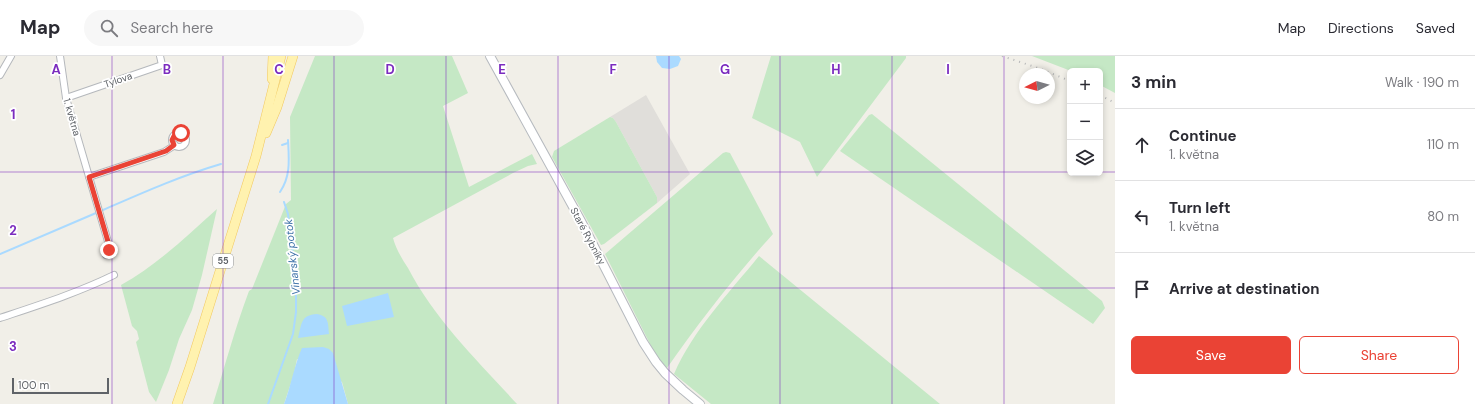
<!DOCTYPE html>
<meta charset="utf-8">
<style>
body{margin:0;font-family:"DM Sans",sans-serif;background:#f7f7f7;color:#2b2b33}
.controls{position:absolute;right:12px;top:12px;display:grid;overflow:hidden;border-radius:6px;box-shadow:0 2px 6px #0003}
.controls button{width:36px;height:36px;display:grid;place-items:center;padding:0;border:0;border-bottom:1px solid #e1e1e2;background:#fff;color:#2b2b33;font:20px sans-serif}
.compass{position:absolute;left:1019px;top:12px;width:36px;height:36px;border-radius:50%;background:#fff;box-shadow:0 2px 6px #0003;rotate:264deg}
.scale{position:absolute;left:12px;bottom:10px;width:97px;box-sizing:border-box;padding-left:4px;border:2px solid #5f6368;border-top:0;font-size:11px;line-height:14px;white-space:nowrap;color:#5f6368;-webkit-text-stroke:3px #fff;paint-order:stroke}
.stop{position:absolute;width:12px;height:12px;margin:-9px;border:3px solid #ea4335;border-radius:50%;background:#fff}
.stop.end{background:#ea4335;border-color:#fff;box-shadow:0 1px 4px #0008}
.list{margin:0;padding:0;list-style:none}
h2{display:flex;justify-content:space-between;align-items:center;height:52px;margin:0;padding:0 16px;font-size:17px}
h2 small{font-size:13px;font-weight:400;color:#7c7c81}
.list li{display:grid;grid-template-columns:26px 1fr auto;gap:12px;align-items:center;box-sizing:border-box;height:72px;padding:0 16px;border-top:1px solid #e1e1e2}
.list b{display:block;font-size:15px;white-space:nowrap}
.list p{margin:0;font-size:13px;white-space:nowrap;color:#7c7c81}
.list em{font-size:13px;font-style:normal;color:#7c7c81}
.actions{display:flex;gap:8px;padding:12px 16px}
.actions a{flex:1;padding:9px 0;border:1px solid #ea4335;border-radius:6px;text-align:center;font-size:14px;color:#ea4335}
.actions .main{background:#ea4335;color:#fff}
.icon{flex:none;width:22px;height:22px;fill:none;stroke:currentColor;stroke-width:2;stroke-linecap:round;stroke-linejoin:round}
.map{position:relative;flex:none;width:1115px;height:348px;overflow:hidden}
header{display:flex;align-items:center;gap:24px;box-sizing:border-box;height:56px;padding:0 20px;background:#fff;border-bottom:1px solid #e1e1e2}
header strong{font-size:19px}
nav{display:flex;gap:22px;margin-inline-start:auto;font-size:14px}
.search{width:280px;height:36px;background:#f7f7f7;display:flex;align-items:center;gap:10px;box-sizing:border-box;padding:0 14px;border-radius:22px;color:#7c7c81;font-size:15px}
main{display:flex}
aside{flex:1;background:#fff}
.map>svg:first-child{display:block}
</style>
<header>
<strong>Map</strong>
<div class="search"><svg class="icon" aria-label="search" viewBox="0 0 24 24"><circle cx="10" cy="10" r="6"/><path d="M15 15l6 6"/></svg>Search here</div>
<nav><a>Map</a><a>Directions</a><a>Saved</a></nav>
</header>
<main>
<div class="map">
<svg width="1115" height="348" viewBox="0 0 1115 348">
<rect width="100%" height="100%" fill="#f1efe8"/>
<path fill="#e0deda" d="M646 39 690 118 657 147V141L616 66 613 62 610 61Z"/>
<g fill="#c5e8c5">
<path d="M315 0H452L468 37 443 50 469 131 532 98 537 108 528 110 513 117 393 182C396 193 402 203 408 212 435 264 478 305 517 348H348L342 326 297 303 294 318 284 348H213C225 310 235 272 249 235L252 233 286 148 291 144 290 61Z"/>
<path d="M771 0H906V2L817 121 800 86 752 62Z"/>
<path d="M1032 0H1115V37L1100 29V15H1071Z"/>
<path d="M872 58 1102 245 1105 252 1093 268 840 95 869 59Z"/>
<path d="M610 61 613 62 616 66 657 141V147L604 188 601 189 552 101 554 95Z"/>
<path d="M726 96 730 97 773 178C735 220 700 265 667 312L656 300 605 198 723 97Z"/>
<path d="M217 153 202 219 192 254 179 283 169 314 156 346 149 336 136 286 139 283 137 275 132 270 121 229C156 210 188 179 217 153Z"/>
<path d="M759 200 940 348H711L674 318C693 274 729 237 759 200Z"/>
</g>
<g fill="#aadaff">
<path d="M656 0H679L681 3 678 10 670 13 662 12 657 6Z"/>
<path d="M388 237 394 261 347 270 342 250Z"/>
<path d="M317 258C329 260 328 267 329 278L298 282C302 268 300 259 317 258Z"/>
<path d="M323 291 329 293 333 297 348 348H284C291 330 294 310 302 292Z"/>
</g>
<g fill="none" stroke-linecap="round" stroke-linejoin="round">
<g stroke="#aadaff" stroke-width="2">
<path d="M282 89 288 87"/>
<path d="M280 136C291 120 289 103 288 84"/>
<path d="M103 154C142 137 180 120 221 108"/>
<path d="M0 198 96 157"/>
<path d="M268 348 293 278 296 256V225L288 158 284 146"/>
</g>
<defs>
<g id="street">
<path d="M60 0 66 42 109 189V194L106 199"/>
<path d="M0 19 11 0"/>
<path d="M66 42 162 9 160 0"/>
<circle cx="179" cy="84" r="7"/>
<path d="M89 121 164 96 175 89"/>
<path d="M0 262C39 249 77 237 114 219"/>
</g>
<path id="secondary" d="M490 0 582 167 643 286 656 306 665 317 683 334 700 348"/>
<g id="primary">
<path d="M272 23 273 0"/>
<path d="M266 77 277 51 293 0"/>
<path d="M177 348 190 311 256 100 281 0"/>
</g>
</defs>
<use href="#street" stroke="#b5b8bc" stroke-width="8"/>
<use href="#secondary" stroke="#b6babf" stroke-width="10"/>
<use href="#primary" stroke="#f2c960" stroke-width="10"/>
<use href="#street" stroke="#fff" stroke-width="6"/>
<use href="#secondary" stroke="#fff" stroke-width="8"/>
<use href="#primary" stroke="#fff2af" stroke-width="9"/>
<g stroke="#b6b7b8" stroke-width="2" stroke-dasharray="1 5" stroke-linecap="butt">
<path d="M1002 0 1041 13 1070 25"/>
<path d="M1100 39 1115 47"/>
</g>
</g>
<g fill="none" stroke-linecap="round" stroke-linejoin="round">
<path stroke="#ea4335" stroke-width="5" d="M109 194V189L89 121 166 95 174 89 172 84 174 80 181 77"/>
</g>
<path fill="none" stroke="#7b2cbf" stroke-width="1" stroke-opacity="0.55" d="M112 0V348M223 0V348M334 0V348M446 0V348M558 0V348M669 0V348M780 0V348M892 0V348M1004 0V348M0 116H1070M1100 116H1115M0 232H1115"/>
<g text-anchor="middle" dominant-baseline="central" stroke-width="3.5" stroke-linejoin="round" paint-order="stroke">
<rect fill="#fff" stroke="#8f9295" stroke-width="1" x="213" y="198" width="20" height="14" rx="3"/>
<g font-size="9" font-weight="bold" fill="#5f6368">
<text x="223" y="205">55</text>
</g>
<g font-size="10" fill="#5f6368" stroke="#fff">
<text transform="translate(118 24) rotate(-19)">Tylova</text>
<text transform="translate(72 61) rotate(74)">1. května</text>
<text transform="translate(588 180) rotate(62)">Staré Rybníky</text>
</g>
<g font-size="11" font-style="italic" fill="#4174aa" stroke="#fff">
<text transform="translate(292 201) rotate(-96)">Vinarský potok</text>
</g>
</g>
<g font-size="13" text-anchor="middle" font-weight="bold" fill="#7b2cbf" stroke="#fff" stroke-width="3.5" stroke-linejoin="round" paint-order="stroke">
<text x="56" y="18">A</text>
<text x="167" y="18">B</text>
<text x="279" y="18">C</text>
<text x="390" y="18">D</text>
<text x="502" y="18">E</text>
<text x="613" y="18">F</text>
<text x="725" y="18">G</text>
<text x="836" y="18">H</text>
<text x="948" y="18">I</text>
<text x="13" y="63">1</text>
<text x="13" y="179">2</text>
<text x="13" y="295">3</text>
</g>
</svg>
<div class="controls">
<button>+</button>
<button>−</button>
<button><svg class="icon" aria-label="layers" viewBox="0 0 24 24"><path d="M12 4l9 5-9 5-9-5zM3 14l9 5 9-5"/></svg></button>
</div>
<svg class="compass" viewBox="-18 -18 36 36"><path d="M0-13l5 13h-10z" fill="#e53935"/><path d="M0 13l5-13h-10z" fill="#7c7c81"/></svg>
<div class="scale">100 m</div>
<div class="stop" style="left:181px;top:77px"></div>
<div class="stop end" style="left:109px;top:194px"></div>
</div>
<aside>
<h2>3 min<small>Walk · 190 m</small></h2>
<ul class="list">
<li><svg class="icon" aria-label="ahead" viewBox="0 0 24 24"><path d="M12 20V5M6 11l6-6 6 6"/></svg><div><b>Continue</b><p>1. května</p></div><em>110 m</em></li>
<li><svg class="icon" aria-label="left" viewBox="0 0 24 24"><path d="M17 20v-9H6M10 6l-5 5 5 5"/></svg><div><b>Turn left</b><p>1. května</p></div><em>80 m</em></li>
<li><svg class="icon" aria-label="arrive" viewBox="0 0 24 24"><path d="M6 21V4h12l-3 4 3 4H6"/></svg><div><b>Arrive at destination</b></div></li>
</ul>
<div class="actions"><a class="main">Save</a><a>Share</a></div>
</aside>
</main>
